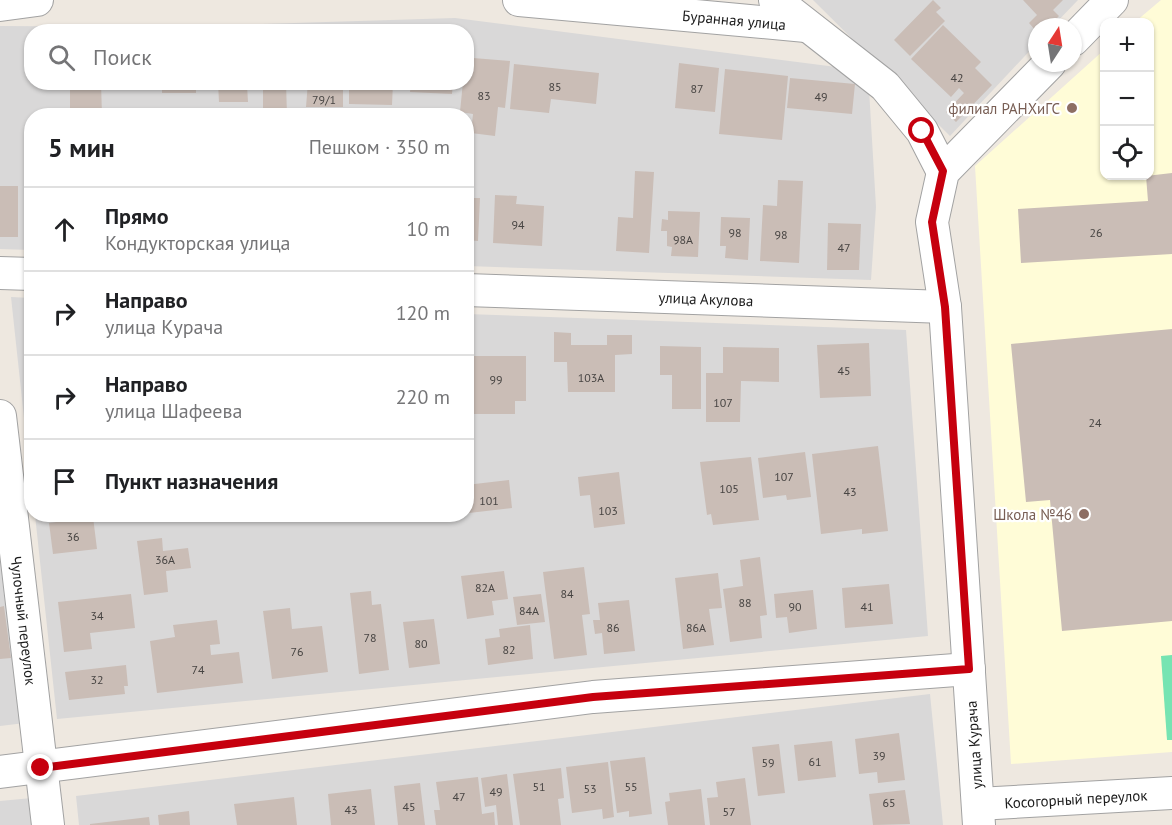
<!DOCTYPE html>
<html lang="ru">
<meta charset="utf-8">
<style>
body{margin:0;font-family:"PT Sans",sans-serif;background:#f2f2f2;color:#202124}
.controls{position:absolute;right:18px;top:18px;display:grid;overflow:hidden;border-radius:12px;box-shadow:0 2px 4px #0004}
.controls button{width:54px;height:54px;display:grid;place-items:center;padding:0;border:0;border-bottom:2px solid #e0e0e0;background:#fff;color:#202124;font:30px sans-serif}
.compass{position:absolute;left:1028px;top:18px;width:54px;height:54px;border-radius:50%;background:#fff;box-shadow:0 2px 4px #0004;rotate:12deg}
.stop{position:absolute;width:18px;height:18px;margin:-14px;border:4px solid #c6000e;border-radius:50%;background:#fff}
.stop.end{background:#c6000e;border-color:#fff;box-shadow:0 2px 6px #0008}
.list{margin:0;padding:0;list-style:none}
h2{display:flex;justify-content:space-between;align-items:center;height:78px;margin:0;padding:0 24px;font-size:26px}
h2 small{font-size:20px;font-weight:400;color:#757577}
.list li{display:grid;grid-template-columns:39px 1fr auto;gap:18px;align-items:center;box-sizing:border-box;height:84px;padding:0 24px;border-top:2px solid #e0e0e0}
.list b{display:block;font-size:22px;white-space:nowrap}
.list p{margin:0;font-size:20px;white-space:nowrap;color:#757577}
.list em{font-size:20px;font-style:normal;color:#757577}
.icon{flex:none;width:33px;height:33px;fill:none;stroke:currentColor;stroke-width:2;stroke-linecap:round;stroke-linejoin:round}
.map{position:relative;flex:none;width:1172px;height:825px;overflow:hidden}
.search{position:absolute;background:#fff;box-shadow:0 2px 4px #0004;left:24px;top:24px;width:450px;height:66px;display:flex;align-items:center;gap:15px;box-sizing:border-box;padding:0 21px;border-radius:24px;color:#757577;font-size:22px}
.panel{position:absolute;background:#fff;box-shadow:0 2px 4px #0004;left:24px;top:108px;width:450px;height:414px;border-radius:24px}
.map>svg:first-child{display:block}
</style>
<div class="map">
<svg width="1172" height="825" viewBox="0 0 1172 825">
<rect width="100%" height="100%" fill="#eee8e0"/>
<g fill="#d9d8d8" fill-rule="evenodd">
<path d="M813 0H1078L1052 27H1037V43L950 136Z"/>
<path d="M455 18 844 68 869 89 876 207 871 280 467 266 466 116H32L31 250 0 249V26L160 27ZM32 32H466V82H32Z"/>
<path d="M11 297 31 298V483Z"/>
<path d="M467 314 906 330 928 636 57 719 35 515 466 514Z"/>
<path d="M0 508 25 723 0 726Z"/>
<path d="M930 694 943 825H79L76 796Z"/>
<path d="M32 798 35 825H0V801Z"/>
</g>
<path fill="#fffcd7" d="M1161 0H1172V752L1011 764 975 166 1104 50V176H1150V22H1135Z"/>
<path fill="#76e4b2" d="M1172 655V740H1167L1161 656Z"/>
<g fill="#cabdb6">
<path d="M933 0 941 8 936 12 945 21 910 56 894 40Z"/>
<path d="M1023 0H1063L1053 10 1059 16 1048 27H1037V32L1029 23 1037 15Z"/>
<path d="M943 25 981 62 975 68 992 85 956 122 946 112 964 93 959 88 951 97 911 59Z"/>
<path d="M473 58 510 61 505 108 498 107 495 136 471 133 473 114 460 112 463 82H466V66L472 67Z"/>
<path d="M679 63 719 68 715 112 675 108Z"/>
<path d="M514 64 599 73 596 104 551 99 549 113 510 109Z"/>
<path d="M725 69 788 76 782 140 719 134Z"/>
<path d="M790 78 855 84 852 114 787 108Z"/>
<path d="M55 82H101L102 116H70V90H55Z"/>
<rect x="110" y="82" width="26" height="6"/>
<rect x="162" y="82" width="34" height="11"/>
<path d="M218 82H286L287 116H263V85H247L248 102H219Z"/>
<path d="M308 82H343V107H306Z"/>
<path d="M349 82H393L392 105 349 104Z"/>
<path d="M411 82H453L452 94 410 92Z"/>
<path d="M635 171 654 172 649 253 616 251 618 217 633 218Z"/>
<path d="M1172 173V254L1021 263 1018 209 1148 201 1146 176Z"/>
<path d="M778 180 803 181 799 263 760 261 763 205 777 206Z"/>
<rect x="0" y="186" width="18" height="51"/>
<path d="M466 191 471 192V198H480L478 241 466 240Z"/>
<path d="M495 195 517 196 516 204 544 206 542 246 493 243Z"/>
<path d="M668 211 700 212 698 257 671 256 672 247 667 246V231H661L662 219 668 220Z"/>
<path d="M721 217 750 218 748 260 725 258 726 246H720Z"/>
<path d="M828 223 861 224 859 270H827Z"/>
<path d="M1172 329V621L1062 631 1050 500 1026 502 1011 344Z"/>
<path d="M554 332 571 333V345H607V335H632V354L615 355V392H568L567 362H554Z"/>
<path d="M869 343 871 396 820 398 817 345Z"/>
<path d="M660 346 701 347V409H672V375H660Z"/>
<path d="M723 347 779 348V382L741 381 740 422H706V373H723Z"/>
<path d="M466 356H526V401H515V414H466Z"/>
<path d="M878 446 888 531 862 534V529L821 534 812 454Z"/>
<path d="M805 452 811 497 787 500 786 495 763 498 758 458Z"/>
<path d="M751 457 759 520 713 525 711 514 707 515 700 462Z"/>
<path d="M619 472 625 524 594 528 590 495 580 496 578 477Z"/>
<path d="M509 480 512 508 469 513 466 485Z"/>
<path d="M93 517 97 549 53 554 49 523Z"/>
<path d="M162 538 163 551 188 548 191 568 166 571 168 592 144 595 137 541Z"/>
<path d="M760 557 767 615 760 616 762 638 730 642 723 589 743 586 740 560Z"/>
<path d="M584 567 590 614 582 615 587 655 554 659 543 572Z"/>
<path d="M504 571 508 599 492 601 494 615 467 619 461 576Z"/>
<path d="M718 573 722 608 709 609 714 645 683 649 675 578Z"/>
<path d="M889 584 893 624 845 628 842 588Z"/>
<path d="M813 590 817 629 789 633 787 617 776 618 774 594Z"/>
<path d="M371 591 372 605 381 604 389 670 359 674 350 593Z"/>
<path d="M131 594 135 628 90 633 92 649 64 652 58 602Z"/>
<path d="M541 594 545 622 517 625 513 597Z"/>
<path d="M629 600 635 651 604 654 602 633 595 634 593 620H600L598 603Z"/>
<path d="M4 606 11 658 0 659V607Z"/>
<path d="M290 608 292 629 322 626 328 672 272 679 263 611Z"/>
<path d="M434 619 440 664 409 668 403 622Z"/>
<path d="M217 620 220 644 210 645 211 655 239 652 243 683 157 693 150 641 175 637 173 625Z"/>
<path d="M530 625 533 659 488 665 485 639 500 637 499 629Z"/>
<path d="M126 665 128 686H124L125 694 69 700 65 672Z"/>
<path d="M899 733 905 780 878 783 877 772 859 774 855 739Z"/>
<path d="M832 741 836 777 798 781 794 745Z"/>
<path d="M779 744 785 793 758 796 752 747Z"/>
<path d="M645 757 652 814 629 817V811L617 813 610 761Z"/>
<path d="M608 762 614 817 603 819 602 809 572 813 566 767Z"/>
<path d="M561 768 564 798 558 799 561 825H520L513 774Z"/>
<path d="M507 774 513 825H498L496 805 485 807 481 778Z"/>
<path d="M478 777 482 814 494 812 495 825H436L434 810H440L436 782Z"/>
<path d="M745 778 751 825H710L707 798 718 797 716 782Z"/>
<path d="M420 783 425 825H398L394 786Z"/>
<path d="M371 789 375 825H331L328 794Z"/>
<path d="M701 789 705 825H668L665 802 670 801 669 793Z"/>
<path d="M905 790 910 824 873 825 869 794Z"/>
<path d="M294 797 297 825H237L234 804Z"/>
<path d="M189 811 190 825H159L158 815Z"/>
<path d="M149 817 150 825H90V824Z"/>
</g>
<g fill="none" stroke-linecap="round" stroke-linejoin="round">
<defs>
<g id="minor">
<path id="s1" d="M519 0 806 26"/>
<path d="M775 0 885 86 922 131 943 172"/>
<path d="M0 5 37 0"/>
<path d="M1073 40 1112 0"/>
<path d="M0 273 32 274"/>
<path id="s2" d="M466 290 945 307"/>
<path id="s3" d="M0 416 48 825"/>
<path d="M0 772 593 697 969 669"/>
<path id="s4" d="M978 804 1172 793"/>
<path d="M979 825 945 307 932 222 943 172 1050 63"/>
</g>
</defs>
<use href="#minor" stroke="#a2a2a2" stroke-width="34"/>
<use href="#minor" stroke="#fff" stroke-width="32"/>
</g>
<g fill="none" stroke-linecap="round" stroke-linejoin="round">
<path stroke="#c6000e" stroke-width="8" d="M41 768 593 697 969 669 945 307 932 222 943 171 922 131"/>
</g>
<g fill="#8d6e63" stroke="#fff" stroke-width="2">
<circle cx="1072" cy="108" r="6"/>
<circle cx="1084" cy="514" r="6"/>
</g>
<g text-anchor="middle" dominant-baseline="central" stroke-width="4.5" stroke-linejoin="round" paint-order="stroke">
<g font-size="12" fill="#474442">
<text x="957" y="77">42</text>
<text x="555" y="86">85</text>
<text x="697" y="88">87</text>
<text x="484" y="95">83</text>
<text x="821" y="96">49</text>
<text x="324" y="99">79/1</text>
<text x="518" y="224">94</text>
<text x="735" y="232">98</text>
<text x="1096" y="232">26</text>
<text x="781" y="234">98</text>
<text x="683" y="239">98А</text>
<text x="844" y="247">47</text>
<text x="844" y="370">45</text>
<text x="591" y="377">103А</text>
<text x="496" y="379">99</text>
<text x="723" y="402">107</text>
<text x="1095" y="422">24</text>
<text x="784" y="476">107</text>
<text x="729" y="488">105</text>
<text x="850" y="491">43</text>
<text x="489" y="500">101</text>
<text x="608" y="510">103</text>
<text x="73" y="536">36</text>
<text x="165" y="559">36А</text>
<text x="485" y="587">82А</text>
<text x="567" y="593">84</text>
<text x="745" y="602">88</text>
<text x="795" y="606">90</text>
<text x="867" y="606">41</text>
<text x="529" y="610">84А</text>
<text x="97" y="615">34</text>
<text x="613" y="627">86</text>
<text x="696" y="627">86А</text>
<text x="370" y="637">78</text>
<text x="421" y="643">80</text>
<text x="509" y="649">82</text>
<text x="297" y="651">76</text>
<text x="198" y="669">74</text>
<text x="97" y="679">32</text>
<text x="879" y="755">39</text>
<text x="815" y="761">61</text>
<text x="768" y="762">59</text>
<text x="539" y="786">51</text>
<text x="631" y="786">55</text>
<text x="590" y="788">53</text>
<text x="496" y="791">49</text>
<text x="459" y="796">47</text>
<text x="889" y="802">65</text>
<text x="409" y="806">45</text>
<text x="351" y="809">43</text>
<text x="729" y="811">57</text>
</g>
<g font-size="15" fill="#1b1b1b" stroke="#fff">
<text stroke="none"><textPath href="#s1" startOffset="216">Буранная улица</textPath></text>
<text stroke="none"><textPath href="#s2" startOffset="240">улица Акулова</textPath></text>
<text stroke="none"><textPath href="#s3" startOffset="206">Чулочный переулок</textPath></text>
<text transform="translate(974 745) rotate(-94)">улица Курача</text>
<text stroke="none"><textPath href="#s4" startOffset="98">Косогорный переулок</textPath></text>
</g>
<g font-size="15" fill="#785e54" stroke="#fff" text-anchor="end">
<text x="1060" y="108">филиал РАНХиГС</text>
<text x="1072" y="514">Школа №46</text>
</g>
</g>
</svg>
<div class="controls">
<button>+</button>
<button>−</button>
<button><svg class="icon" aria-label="locate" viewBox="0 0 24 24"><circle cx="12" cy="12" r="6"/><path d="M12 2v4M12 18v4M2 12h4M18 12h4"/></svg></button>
</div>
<svg class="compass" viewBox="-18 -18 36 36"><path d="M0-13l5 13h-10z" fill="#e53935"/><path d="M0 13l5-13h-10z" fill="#757577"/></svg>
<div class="stop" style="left:922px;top:131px"></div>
<div class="stop end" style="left:41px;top:768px"></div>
<div class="search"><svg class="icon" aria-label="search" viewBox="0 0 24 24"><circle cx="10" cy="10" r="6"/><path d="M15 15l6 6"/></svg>Поиск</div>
<section class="panel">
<h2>5 мин<small>Пешком · 350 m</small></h2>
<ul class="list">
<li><svg class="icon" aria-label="ahead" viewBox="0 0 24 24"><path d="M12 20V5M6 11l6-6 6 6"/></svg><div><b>Прямо</b><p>Кондукторская улица</p></div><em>10 m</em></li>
<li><svg class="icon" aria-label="right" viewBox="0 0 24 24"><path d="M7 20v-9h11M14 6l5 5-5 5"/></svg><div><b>Направо</b><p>улица Курача</p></div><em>120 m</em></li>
<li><svg class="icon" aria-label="right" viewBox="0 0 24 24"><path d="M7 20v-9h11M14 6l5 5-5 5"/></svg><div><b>Направо</b><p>улица Шафеева</p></div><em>220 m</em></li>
<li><svg class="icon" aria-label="arrive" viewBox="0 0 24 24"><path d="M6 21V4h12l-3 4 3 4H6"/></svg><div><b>Пункт назначения</b></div></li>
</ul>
</section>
</div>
